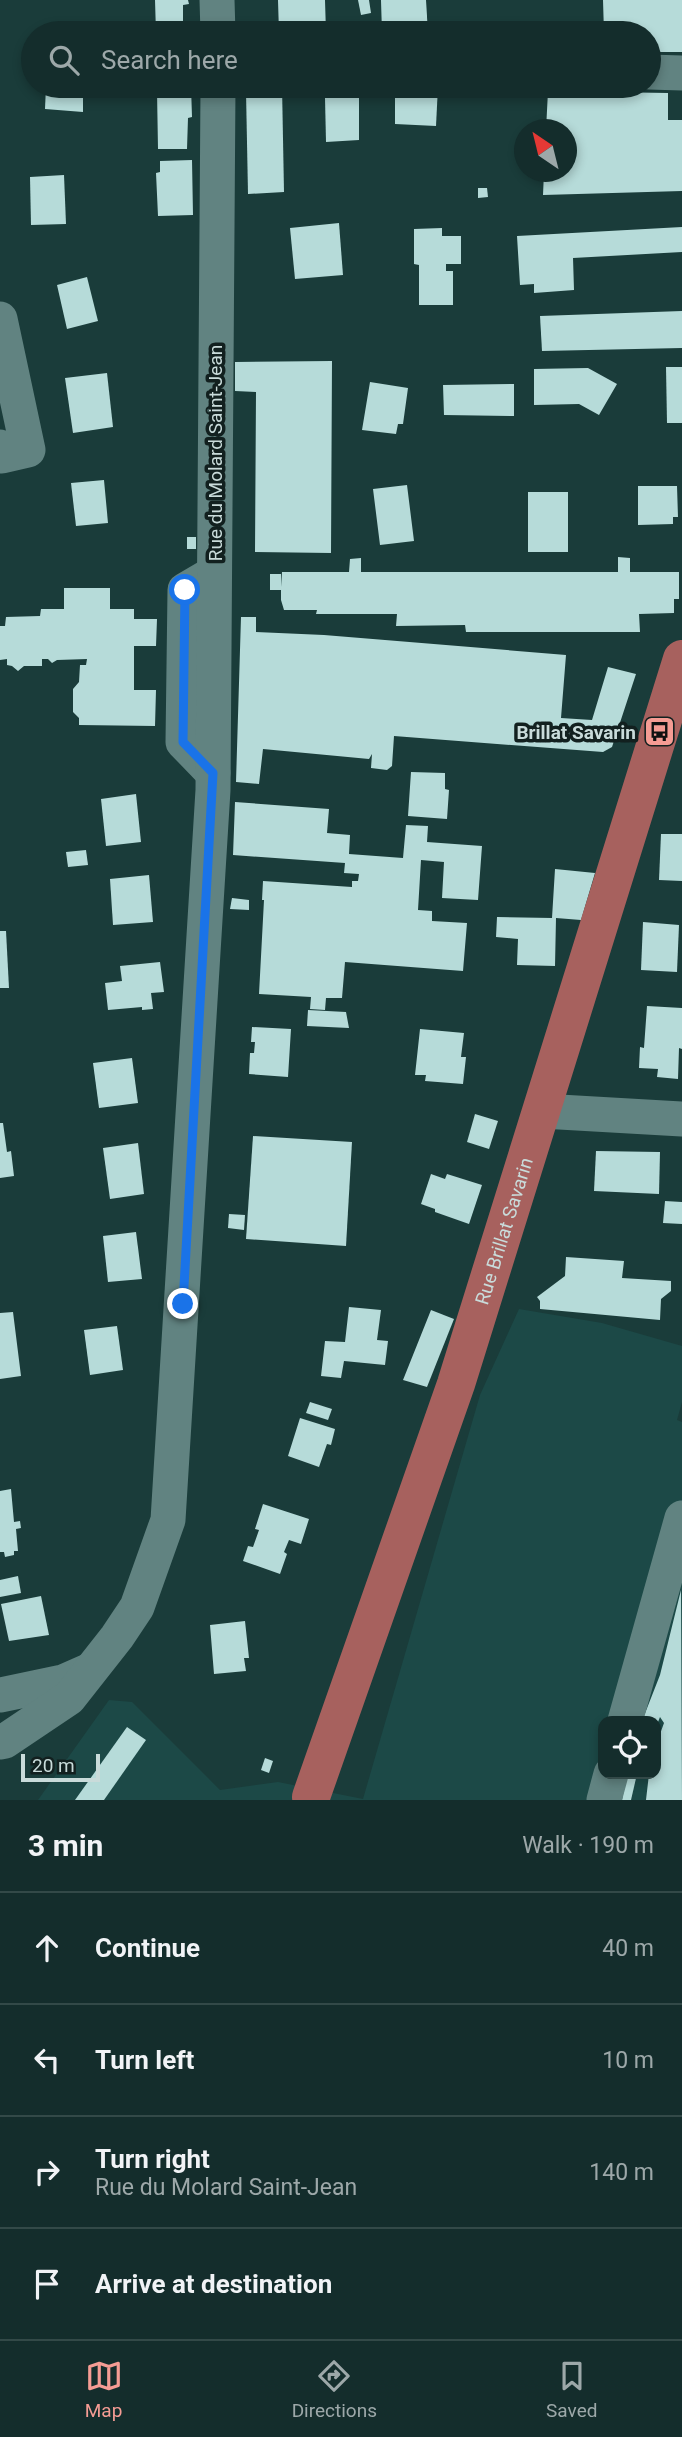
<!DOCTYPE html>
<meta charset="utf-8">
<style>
body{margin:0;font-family:Roboto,sans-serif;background:#213938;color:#f1f3f6}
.controls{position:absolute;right:21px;bottom:21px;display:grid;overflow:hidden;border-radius:14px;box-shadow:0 4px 10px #0003}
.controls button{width:63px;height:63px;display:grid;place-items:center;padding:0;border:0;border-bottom:2px solid #334948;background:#142d2c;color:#f1f3f6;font:35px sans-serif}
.compass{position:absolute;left:514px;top:119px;width:63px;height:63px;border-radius:50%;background:#142d2c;box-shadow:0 4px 10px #0003;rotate:325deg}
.scale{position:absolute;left:21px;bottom:18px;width:79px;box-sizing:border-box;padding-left:7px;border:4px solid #c9dbda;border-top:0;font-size:19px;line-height:24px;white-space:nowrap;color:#c9dbda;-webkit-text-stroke:5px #12201f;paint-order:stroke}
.stop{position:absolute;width:21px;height:21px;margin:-16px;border:5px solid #1a73e8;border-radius:50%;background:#fff}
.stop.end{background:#1a73e8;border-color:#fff;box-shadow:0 2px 7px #0008}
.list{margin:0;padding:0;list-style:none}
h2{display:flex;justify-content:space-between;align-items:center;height:91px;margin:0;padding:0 28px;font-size:30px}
h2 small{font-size:23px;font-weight:400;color:#9da8a9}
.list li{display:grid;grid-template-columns:46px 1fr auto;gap:21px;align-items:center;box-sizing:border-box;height:112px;padding:0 28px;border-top:2px solid #334948}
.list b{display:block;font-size:26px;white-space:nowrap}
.list p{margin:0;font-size:23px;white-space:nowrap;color:#9da8a9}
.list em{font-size:23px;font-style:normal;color:#9da8a9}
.icon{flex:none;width:38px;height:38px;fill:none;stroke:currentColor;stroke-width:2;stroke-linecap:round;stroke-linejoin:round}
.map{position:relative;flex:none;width:682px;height:1800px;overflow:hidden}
.search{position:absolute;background:#142d2c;box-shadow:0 4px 10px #0003;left:21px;right:21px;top:21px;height:77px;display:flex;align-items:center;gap:18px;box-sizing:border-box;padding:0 24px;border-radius:38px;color:#9da8a9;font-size:26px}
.sheet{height:539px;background:#142d2c}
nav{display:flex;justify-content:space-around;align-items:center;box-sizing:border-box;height:98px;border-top:2px solid #334948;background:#142d2c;font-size:19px;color:#9da8a9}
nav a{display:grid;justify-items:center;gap:4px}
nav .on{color:#f59c94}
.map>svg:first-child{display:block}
</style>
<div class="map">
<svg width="682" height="1800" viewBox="0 0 682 1800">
<rect width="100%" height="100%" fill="#1a3c3a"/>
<path fill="#1c4947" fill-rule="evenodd" d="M519 1309 602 1323 682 1346V1402L677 1420 682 1422V1800H38L109 1700 132 1702 220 1790 278 1782 363 1799 480 1395ZM603 1721H656V1774H603Z"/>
<g fill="#b6dbd9">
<path d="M155 0H188L189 4 183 5V33H156Z"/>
<path d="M278 0H325L326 33H279Z"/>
<path d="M358 0H369L371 13 361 15Z"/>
<path d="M381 0H426L428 33H382Z"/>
<path d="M603 0H682V52H649V33H604Z"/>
<path d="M46 86H83V112L45 109Z"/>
<path d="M165 86H191L192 117 188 118 187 149H158L157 91H165Z"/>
<path d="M282 86 284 192 248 194 246 91 250 87Z"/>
<path d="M395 86H438L436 126 395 124Z"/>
<path d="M548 91 668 93V120H682V191L543 195 544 172H566V130H546Z"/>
<path d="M325 98H359V140L326 142Z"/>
<path d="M192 160 193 215 158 216 156 173 160 172V161Z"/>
<path d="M64 175 66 224 31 225 30 177Z"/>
<path d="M478 188H487L488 197 478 198Z"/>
<path d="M339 223 343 275 295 279 290 228Z"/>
<path d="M682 227V252L573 258 574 290 534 293V284L520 285 517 236Z"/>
<path d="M442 228V236H461V264H446V271H453V305H419V265L414 264V229Z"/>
<path d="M87 277 98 321 67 329 57 285Z"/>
<path d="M682 311V348L542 351 540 316Z"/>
<path d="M332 361 331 553 255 552 256 392 235 391V362Z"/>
<path d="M666 367H682V423H667Z"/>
<path d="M588 368 617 384 599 415 579 404 534 405V369Z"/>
<path d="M107 373 113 427 73 433 65 378Z"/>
<path d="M370 382 408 388 403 424H398L396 434 362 430Z"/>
<path d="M514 384V416L444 415 443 385Z"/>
<path d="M104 480 108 523 76 526 71 483Z"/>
<path d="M407 485 414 541 380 545 373 489Z"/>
<path d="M638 486H677L678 517H673V524L638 525Z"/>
<rect x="528" y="492" width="40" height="60"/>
<rect x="187" y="537" width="9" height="12"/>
<path d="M618 557 630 558V572H679V599H674V613L639 614 640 632H466L465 625 396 626 397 614H316L317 610H284L281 600V590H270V574H281V587L282 572H349L350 559 361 558V572H618Z"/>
<path d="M64 588H110V609H134V619H157L156 646H134V690H156L155 726 79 725V718L73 712V689L79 682 80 665H86L87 659 57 660 52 663 48 659H42V666H24L18 671 12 666 7 665V659L0 660V626H5L6 617 40 616 41 609H64Z"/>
<path d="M241 617H256V632L324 635 566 655 561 718 592 720 608 667 636 674 612 747 603 752 394 736 392 766 387 770 371 768 372 754 369 759 263 749 259 784 236 782Z"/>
<path d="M411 772 445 773V789L449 790 447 819 408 816Z"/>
<path d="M136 794 141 842 106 846 101 799Z"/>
<path d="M235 802 329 809 327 833 350 835 349 854 403 858 406 825 428 826 427 842 482 846 478 900 442 898 444 862 421 860 418 910 432 911V921L467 923 463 971 345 962 342 998H326L325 1010 310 1009 311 997 259 994 264 900H262L263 881 352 887V881H358L359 874 344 873 345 863 233 855Z"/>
<path d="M661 834H682V881L659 880Z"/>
<path d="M86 850 88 865 68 867 66 852Z"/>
<path d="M555 869 595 873 581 920 556 918 555 966 517 965 518 939 496 937 497 917 552 918Z"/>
<path d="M149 875 153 922 113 925 110 879Z"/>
<path d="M232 898 249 900V910L230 909Z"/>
<path d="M643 922 679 925 677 972 641 970Z"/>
<path d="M0 931H6L9 988H0Z"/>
<path d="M160 962 164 992 151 993 153 1009 142 1010V1007L108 1010 105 983 122 981 120 966Z"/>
<path d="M647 1006 682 1008V1049L679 1048 678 1079 657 1077 658 1069 639 1068 640 1047 644 1048Z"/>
<path d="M308 1010 346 1012 349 1028 307 1026Z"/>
<path d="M252 1027 291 1029 288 1077 249 1074 250 1053H254L255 1042H251Z"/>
<path d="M420 1029 464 1033 461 1057H466L463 1084 425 1081 426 1075H415Z"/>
<path d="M132 1058 138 1103 99 1108 93 1063Z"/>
<path d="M475 1114 498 1121 489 1149 467 1142Z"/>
<path d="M0 1123H3L7 1152 11 1151 14 1176 0 1178Z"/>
<path d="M253 1136 352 1142 346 1246 246 1239Z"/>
<path d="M138 1143 144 1194 110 1199 103 1148Z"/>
<path d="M596 1151 660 1152 659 1194 594 1191Z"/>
<path d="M431 1174 445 1179 447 1174 482 1185 469 1224 435 1212V1209L421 1204Z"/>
<path d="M665 1201 682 1202V1224L663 1223Z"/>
<path d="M229 1214 245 1215 244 1230 228 1228Z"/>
<path d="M136 1232 142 1279 108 1282 103 1236Z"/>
<path d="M566 1257 624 1261 622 1278 671 1281V1291L661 1299 660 1320 540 1309V1301L537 1297 565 1276Z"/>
<path d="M349 1307 381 1310 377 1340 388 1341 385 1365 344 1361 341 1378 321 1376 325 1341 345 1342Z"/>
<path d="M431 1310 454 1319 427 1387 403 1380Z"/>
<path d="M13 1312 21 1376 0 1379V1313Z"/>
<path d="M117 1326 123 1370 90 1375 84 1330Z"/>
<path d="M310 1402 332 1409 328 1420 306 1413Z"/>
<path d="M300 1418 335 1429 331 1445 327 1444 319 1467 288 1456Z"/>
<path d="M11 1489 14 1522 20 1521 21 1528 16 1529 18 1551H14V1555L5 1557 4 1552H0V1491Z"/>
<path d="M263 1504 309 1519 301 1544 289 1540 284 1552 287 1554 280 1574 243 1561 248 1546 253 1547 259 1530 255 1529Z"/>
<path d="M18 1576 21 1593 0 1597V1580Z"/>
<path d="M681 1590 682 1800H646L649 1774H656V1745L664 1723 660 1717 656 1727V1721H642L660 1675Z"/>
<path d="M41 1596 49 1635 9 1641 1 1604Z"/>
<path d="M245 1621 249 1658H244L246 1671 214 1674 210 1625Z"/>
<path d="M127 1727 146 1740 104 1800H75Z"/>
<path d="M265 1758 273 1761 269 1773 261 1770Z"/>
<path d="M627 1774H637L631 1800H622Z"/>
</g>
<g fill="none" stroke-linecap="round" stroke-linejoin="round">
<g stroke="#618381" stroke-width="35">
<path d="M217 0 218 33"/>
<path d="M649 72 682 73"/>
<path d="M0 319 28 450 2 456 0 447"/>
<path d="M213 773 183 742 185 590 214 573"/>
<path d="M542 1111 682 1119"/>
<path d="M0 1695 63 1682 88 1671"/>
<path d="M625 1721 682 1518"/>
<path d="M0 1742 5 1741 69 1698 117 1637 137 1607 168 1520 213 790 218 86"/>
<path d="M604 1800 611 1774"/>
</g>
<path stroke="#a7615e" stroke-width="38" id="s1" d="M311 1797 456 1384 682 659"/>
</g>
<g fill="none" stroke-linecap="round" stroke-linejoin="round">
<path stroke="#1a73e8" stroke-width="9" d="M183 1304 213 773 183 742 185 590"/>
</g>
<defs>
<symbol id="bus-square" viewBox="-11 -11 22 22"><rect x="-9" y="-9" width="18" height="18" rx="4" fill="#f59c94" stroke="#12201f"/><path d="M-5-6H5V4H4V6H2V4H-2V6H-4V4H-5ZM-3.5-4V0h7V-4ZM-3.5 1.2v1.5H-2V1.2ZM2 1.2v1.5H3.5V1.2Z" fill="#111"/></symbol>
</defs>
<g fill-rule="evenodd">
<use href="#bus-square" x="642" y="714" width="35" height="35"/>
</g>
<g text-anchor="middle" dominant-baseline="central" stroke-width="7" stroke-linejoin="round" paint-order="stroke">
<g font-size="19" fill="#c9dbda" stroke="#12201f">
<text transform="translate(215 453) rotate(-90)">Rue du Molard Saint-Jean</text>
<text stroke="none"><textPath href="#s1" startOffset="598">Rue Brillat Savarin</textPath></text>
</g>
<g font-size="19" font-weight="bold" fill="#c9dbda" stroke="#12201f" text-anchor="end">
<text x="636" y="732">Brillat Savarin</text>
</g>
</g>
</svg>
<div class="controls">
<button><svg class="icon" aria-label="locate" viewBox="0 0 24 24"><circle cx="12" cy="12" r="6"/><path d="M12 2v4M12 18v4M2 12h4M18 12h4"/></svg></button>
</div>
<svg class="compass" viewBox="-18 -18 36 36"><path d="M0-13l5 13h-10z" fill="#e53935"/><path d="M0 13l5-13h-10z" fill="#9da8a9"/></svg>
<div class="scale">20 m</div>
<div class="stop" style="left:185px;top:590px"></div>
<div class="stop end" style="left:183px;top:1304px"></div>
<div class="search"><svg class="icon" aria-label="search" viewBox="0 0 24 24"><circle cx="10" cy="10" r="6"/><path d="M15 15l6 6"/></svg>Search here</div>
</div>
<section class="sheet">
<h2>3 min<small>Walk · 190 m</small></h2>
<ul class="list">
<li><svg class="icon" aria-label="ahead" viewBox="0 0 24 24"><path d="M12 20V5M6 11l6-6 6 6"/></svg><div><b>Continue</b></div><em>40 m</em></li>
<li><svg class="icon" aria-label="left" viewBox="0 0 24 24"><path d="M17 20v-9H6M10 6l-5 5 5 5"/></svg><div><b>Turn left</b></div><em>10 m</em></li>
<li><svg class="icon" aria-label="right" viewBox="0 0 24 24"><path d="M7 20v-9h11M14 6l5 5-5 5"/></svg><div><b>Turn right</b><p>Rue du Molard Saint-Jean</p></div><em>140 m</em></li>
<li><svg class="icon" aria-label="arrive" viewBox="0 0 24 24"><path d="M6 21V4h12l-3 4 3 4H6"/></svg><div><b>Arrive at destination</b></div></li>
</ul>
</section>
<nav>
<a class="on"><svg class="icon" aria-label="map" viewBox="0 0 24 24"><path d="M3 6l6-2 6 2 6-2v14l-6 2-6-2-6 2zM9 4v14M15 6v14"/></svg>Map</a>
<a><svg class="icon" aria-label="directions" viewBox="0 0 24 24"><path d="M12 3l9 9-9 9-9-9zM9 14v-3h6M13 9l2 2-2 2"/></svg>Directions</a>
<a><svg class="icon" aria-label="saved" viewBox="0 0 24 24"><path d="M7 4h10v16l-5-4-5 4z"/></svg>Saved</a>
</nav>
